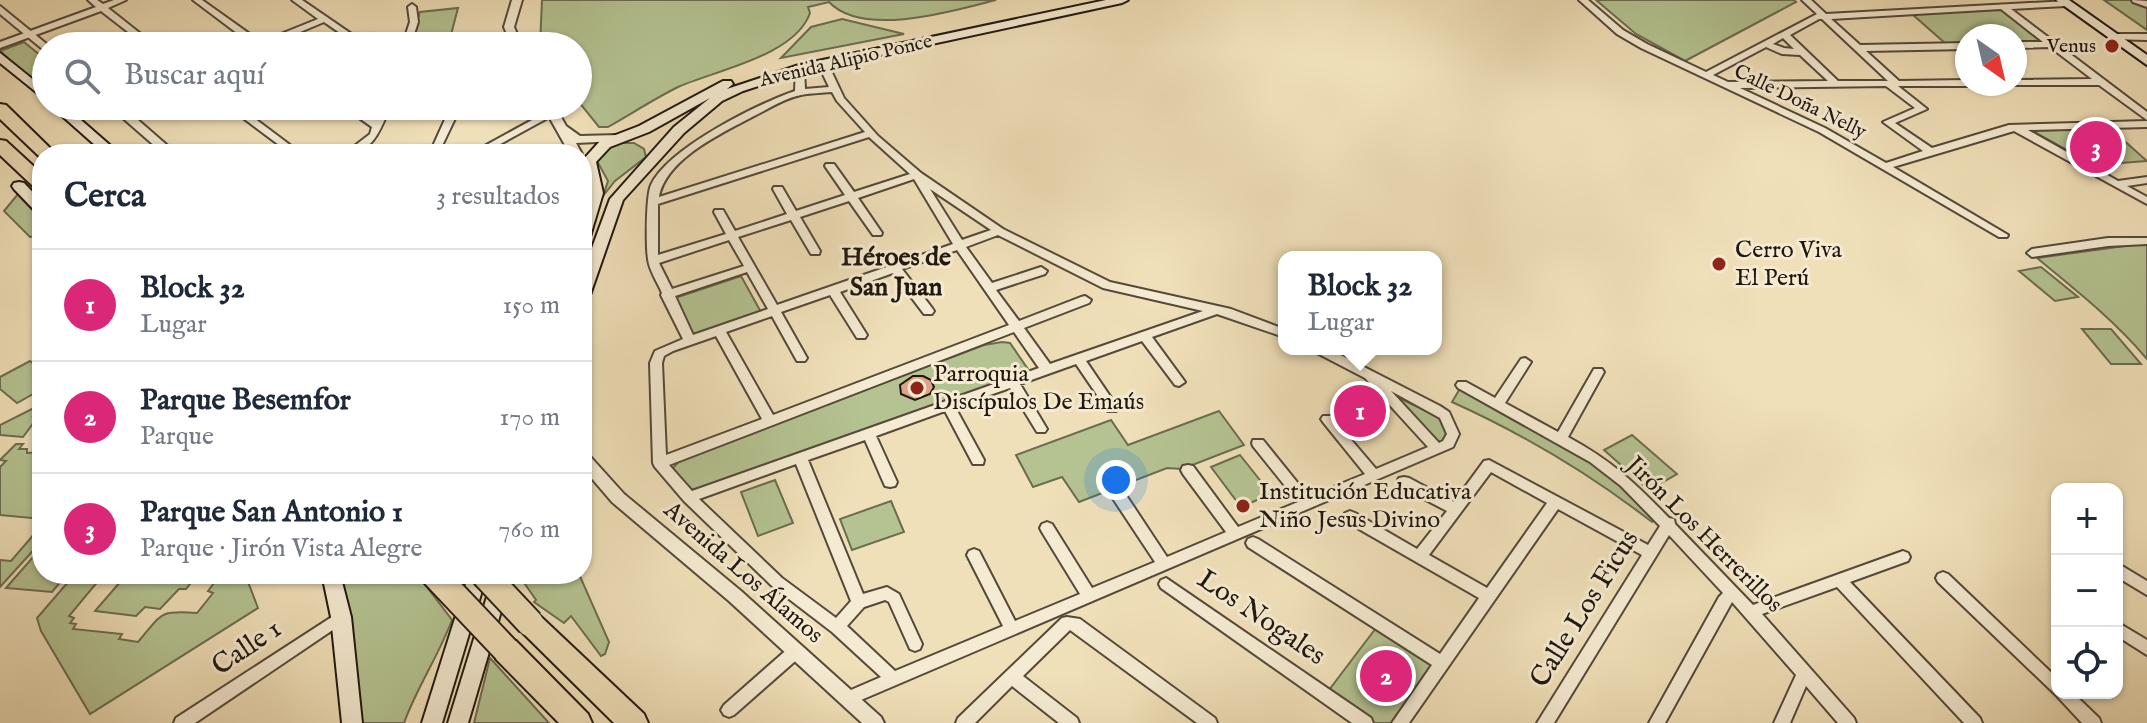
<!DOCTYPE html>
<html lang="es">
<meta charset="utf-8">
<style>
body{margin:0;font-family:"IM FELL English",serif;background:#f6f6f7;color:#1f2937}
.controls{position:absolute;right:24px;bottom:24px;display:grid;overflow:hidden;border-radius:16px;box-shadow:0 2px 6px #0004}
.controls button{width:72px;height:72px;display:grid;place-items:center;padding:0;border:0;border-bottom:2px solid #e0e1e3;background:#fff;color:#1f2937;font:40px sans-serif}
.compass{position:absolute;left:1955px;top:24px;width:72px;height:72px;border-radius:50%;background:#fff;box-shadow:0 2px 6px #0004;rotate:146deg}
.you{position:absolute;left:1116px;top:480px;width:28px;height:28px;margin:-20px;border:6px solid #fff;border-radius:50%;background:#1a73e8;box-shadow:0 0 0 12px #1a73e833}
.badge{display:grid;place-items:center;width:52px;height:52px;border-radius:50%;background:#db2777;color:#fff;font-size:26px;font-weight:700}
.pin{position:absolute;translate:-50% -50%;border:4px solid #fff;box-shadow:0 2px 8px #0006}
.popup{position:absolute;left:1278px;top:251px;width:164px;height:104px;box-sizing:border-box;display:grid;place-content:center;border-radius:16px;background:#fff;filter:drop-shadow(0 2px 6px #0005);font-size:26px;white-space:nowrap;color:#747a83}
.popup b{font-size:30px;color:#1f2937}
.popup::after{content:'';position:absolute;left:50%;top:100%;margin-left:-16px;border:16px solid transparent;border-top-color:#fff}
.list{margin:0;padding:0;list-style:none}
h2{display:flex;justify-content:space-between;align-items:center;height:104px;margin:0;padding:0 32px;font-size:34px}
h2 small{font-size:26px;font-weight:400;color:#747a83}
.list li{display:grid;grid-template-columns:52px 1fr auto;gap:24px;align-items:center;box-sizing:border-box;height:112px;padding:0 32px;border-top:2px solid #e0e1e3}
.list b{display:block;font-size:30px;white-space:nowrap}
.list p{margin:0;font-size:26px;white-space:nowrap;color:#747a83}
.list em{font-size:26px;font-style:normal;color:#747a83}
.icon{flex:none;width:44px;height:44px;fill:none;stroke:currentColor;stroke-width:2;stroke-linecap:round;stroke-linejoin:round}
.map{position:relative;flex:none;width:2147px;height:723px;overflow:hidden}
.search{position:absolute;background:#fff;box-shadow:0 2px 6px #0004;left:32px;top:32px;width:560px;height:88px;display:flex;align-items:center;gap:20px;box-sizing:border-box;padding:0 28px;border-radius:44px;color:#747a83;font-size:30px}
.panel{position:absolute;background:#fff;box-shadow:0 2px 6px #0004;left:32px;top:144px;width:560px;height:440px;border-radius:32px}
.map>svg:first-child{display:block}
</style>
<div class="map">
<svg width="2147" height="723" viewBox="0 0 2147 723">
<rect width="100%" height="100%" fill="#f0e0b9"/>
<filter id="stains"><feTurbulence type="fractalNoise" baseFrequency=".0025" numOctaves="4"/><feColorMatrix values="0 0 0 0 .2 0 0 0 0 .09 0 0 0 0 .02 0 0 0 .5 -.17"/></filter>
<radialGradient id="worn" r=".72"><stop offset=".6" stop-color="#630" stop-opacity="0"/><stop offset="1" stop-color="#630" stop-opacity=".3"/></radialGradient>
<g fill="#b5c392" stroke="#6a6d50" stroke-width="2">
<path d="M542 0H996C954 11 863 38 829 2L808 7 810 13C795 56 716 70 678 87 654 99 631 114 608 127H599L578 101V46L540 45Z"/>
<path d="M1596 0H1794L1796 2 1685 61 1636 34Z"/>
<path d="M2104 0H2132L2147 6V30Z"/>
<path d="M458 8 448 46H409L420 12Z"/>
<path d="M2003 9 2046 43H2015V36H1967V44H1946L1912 14Z"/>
<path d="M842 19 904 34 781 58 811 27Z"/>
<path d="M24 42 46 60V93L0 51Z"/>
<path d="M2043 129H2111L2147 161 2094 165 2034 132Z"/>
<path d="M618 143H634L644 149 646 157 615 181 603 196 608 181 596 159 603 148Z"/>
<path d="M18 194 42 219V235L30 237 4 211Z"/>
<path d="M2132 245H2147V359C2114 320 2076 290 2037 258Z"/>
<path d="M2041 267 2078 297 2055 301 2019 271Z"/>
<path d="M741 276 762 314 694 338 675 298Z"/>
<path d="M2082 329H2111L2141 364H2111Z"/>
<path d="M1002 342 1010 343 1030 372 695 490C686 489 675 477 673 468L680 460 984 345Z"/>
<path d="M30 361 42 371V389L17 403 0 389V377Z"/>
<path d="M1462 385 1595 458 1659 514 1652 522C1590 474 1523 434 1452 402Z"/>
<path d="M1393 395 1439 417 1447 434 1442 442 1434 444Z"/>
<path d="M42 404 33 416 38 417 23 437 0 435V425Z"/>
<path d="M1219 411 1244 445 1182 469 1167 468 1079 502 1062 477 1033 487 1016 455 1111 420 1128 445Z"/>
<path d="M1632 435 1677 474 1649 490 1604 450Z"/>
<path d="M16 444H23L19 449H27V453L42 452V519L0 515V467L6 461 0 460Z"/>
<path d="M1240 455 1271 494 1241 507 1211 467Z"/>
<path d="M775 480 793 523 758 536 741 492Z"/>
<path d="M891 501 904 532 852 550 840 519Z"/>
<path d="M36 532 40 543 0 587V560L11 561Z"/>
<path d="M41 548 42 574H67L52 592 6 588Z"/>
<path d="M75 574H104L69 616 74 618 70 623 76 624 73 629 122 634 119 639 138 642C163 613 158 610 197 613L213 593 208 591 221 574H245L258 608 90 714 41 631 37 618Z"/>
<path d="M127 574 133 575 198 574 186 589H179L160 609 145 607 136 616 95 611Z"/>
<path d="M341 574H417L452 620C438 657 417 687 404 723H360Z"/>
<path d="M518 574H579L609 642 605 654 601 656 571 616 564 623 534 602 536 600Z"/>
<path d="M1379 624 1441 663 1400 723H1365L1326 694Z"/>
<path d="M490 658 549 723H474Z"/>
</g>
<g fill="#dfa487" stroke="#20170f" stroke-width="2">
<path d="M913 376H923L931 380 934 387 930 394 915 400 901 394 900 385Z"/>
<path d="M1366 393 1388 417 1353 430 1333 405Z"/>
</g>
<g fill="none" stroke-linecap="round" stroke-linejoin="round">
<defs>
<g id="minor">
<path d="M88 0H97L103 4 114 0H126L108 8 156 46H146L101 11 0 48V42L96 7Z"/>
<path d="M193 0H202L261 42 318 19 292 0H302L369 46H359L324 22 267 46H254Z"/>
<path d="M1579 0H1588L1623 30 1647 44 1706 72 1817 14 1802 0H1811L1826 14 2069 1 2070 3 2066 6 2011 9 2147 112V120L2099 85H2012L2015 84V80L2092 79 2050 47 2015 48V42H2043L2001 9 1831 19 1860 45 1967 43V49L1866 51 1899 81 1967 80V84H1971L1967 86H1898L1927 109 1895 123 1932 148 2009 125 2147 121V127L2028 130 2118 181 2147 177V183L2127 186 2147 197V204L2014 131 1893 167 2008 235 2007 237H1999L1819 132 1641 48 1617 34ZM1819 19H1822L1888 81H1838L1790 35ZM1783 38 1794 49 1784 48 1773 44ZM1766 47 1782 54 1800 55 1828 81 1728 82 1713 75ZM1886 86 1915 108 1883 122 1923 151 1886 163 1825 128 1740 88Z"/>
<path d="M2132 0 2147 1V7L2133 2Z"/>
<path d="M412 4 416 7 418 22 410 46H402L410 22 408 7Z"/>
<path d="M2112 34H2147V40L2109 39 2108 37Z"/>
<path d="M823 61 828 64 844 98 878 136 921 173 1003 229 1110 282 1231 309 1284 329V337L1217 314 1152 337 1185 382 1179 386 1175 385 1142 341 1086 361 1118 408 1116 411H1108L1076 364 1020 384 1047 429 1045 432H1037L1010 388 955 407 984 460 983 464H973L945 411 876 436 897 482 895 486 890 487 885 486 865 440 808 460 863 594 887 587 899 594 922 644 920 649 915 651 910 649 889 602 885 600 864 607 847 626 895 671 1003 626 967 555 969 551 974 549 979 551 1015 621 1080 594 1042 532 1040 528 1042 524 1047 522 1052 524 1092 588 1155 562 1108 491 1106 487 1108 483 1113 482 1118 483 1167 557 1226 532 1183 474 1181 470 1183 466 1188 465 1193 466 1238 527 1298 502 1253 446 1252 443 1253 440H1263L1309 497 1365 474 1323 422 1321 419 1323 416H1331L1376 469 1428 447 1365 378 1315 352 1313 349H1329L1440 406 1449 412 1459 434 1453 447 854 703 849 705 844 703 841 698 844 693 881 677 832 632 772 586 684 501 655 467 653 463 650 363 655 351 683 339 661 295 662 293C658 283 649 270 648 259 646 246 646 196 651 185 668 148 758 104 795 91L796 67 799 66 804 69 805 89 829 87 818 64ZM832 92 837 101 865 132 659 197C666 158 724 132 756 115 770 108 785 98 801 95 811 93 822 93 832 92ZM869 137 910 174 854 192 834 164H826L825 166 845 195 796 211 782 187H774L773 189 787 214 735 231 723 210H715L714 212 726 234 658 255V204ZM914 179 953 244 777 305 738 237 791 220 811 254H819L820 251 800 217 849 201 873 235H881L882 233 858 198ZM930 189 991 230 962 240ZM998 235 1103 288 1203 311 1050 364 1024 328 1089 303 1091 300 1085 296 1081 297 1019 321 996 290 1045 274 1047 271 1041 267 992 283 966 247ZM729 240 744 266 672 289 659 263ZM957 250 1009 325 773 415 726 332 772 316 797 361H805L807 358 781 312 830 295 857 338H865L867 335 840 292 893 273 924 314H932L934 311 932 308 902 269ZM747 272 768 309 693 335 675 296ZM1014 332 1039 368 692 491 669 465ZM716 336 762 419 666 455 662 363 664 356 673 351ZM1391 391 1440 418 1447 434 1443 441 1439 443ZM796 464 851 601 836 618 782 578 699 499Z"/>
<path d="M227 106H238L302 154H291Z"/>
<path d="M342 106H353L375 120 380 106H390C381 129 373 154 344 154L370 134 372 127Z"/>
<path d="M451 106H461L440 150 433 154H421L433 146Z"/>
<path d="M552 109 557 112 555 114 482 154H470Z"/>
<path d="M2108 238H2147V244L2108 246 2032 257 2027 253 2032 249Z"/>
<path d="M1525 358 1531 362 1505 403 1558 432 1594 369H1602L1604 372 1568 437C1612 461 1634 482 1669 518L1674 519 1675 524 1753 605 1903 551 1908 553 1910 557 1908 561 1850 582 1980 718 1982 723H1964L1837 587 1762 614 1854 718 1856 723H1838L1806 686 1790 723H1774L1796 675 1732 602 1665 723H1649L1719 597 1723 593 1669 535 1554 723H1537L1642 555 1558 509 1409 723H1392L1432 665 1248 547 1246 543 1248 539 1253 537 1258 539 1440 654 1479 598 1345 521 1343 517 1345 513 1350 511 1355 513 1417 549 1447 511 1399 486 1397 482 1399 478 1404 477 1409 478 1454 502 1484 461 1489 460 1648 545 1660 526 1621 486 1590 462 1458 388 1456 385 1458 382H1466L1495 398 1521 359ZM1491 472 1547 503 1487 588 1429 555Z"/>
<path d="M2117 563 2147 581V595L2117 577Z"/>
<path d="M1943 572 1948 574 2057 678V693H2073L2099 718 2101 723H2082L2055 694 1938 582 1936 578 1938 574Z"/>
<path d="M1166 578 1371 718 1373 723H1352L1161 588 1159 584 1161 580Z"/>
<path d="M341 611 346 613 348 617 346 621 195 723H174L176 718Z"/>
<path d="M1067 617 1080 619 1215 718 1217 723H1197L1070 630 1023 676 1077 718 1079 723H1059L1012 686 975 723H956L958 718 1062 618Z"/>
<path d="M2117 622 2147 640V655L2117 636Z"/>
<path d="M796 644 801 646 803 651 801 656 734 715 729 717 724 715 721 710 724 705 791 646Z"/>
</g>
<g id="tertiary">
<path d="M512 0H522L514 27 522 46H512L504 27Z"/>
<path d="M0 6 49 46H46V52L0 14Z"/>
<path d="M109 106H122L177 154H164Z"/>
<path d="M543 106H555L566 126 580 136 618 135 624 138 618 141 576 143 582 154H570Z"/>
<path d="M582 451 587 453 624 494 741 591 881 717 884 723H862L729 601 612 502 582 467Z"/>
</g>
<g id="secondary">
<path d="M1106 0H1128L1122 3 802 72 743 91 722 101 684 133 623 200 590 295 582 300V275L610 199 674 127 710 98 649 132 610 147 596 162 603 193 589 240 582 245V216L589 193 582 161 600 141 639 126 723 81H731L733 84 727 89 799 65Z"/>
<path d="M2056 0H2069L2147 55V65Z"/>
<path d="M0 53 46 90V100L0 63Z"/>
<path d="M51 106H65L120 154H105Z"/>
<path d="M19 182 24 183 42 202V214L37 213 14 189 12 186 14 183Z"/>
<path d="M322 574H340L351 617 362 723H342L331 617Z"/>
<path d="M469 574H487L442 723H422Z"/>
<path d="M494 574H512L468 723H448Z"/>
</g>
<g id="motorway">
<path d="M0 104 6 105 56 154H42L41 158 0 119Z"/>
<path d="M0 140 6 141 42 174V190L35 188 0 155Z"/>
<path d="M530 611 539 615 644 714 648 723H614L521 631 517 623 521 615Z"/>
<path d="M506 638 516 641 588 714 592 723H559L496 659 492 650 496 641Z"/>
</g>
</defs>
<use href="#minor" stroke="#54493a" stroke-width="4"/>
<use href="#tertiary" stroke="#54493a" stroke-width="4"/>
<use href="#secondary" stroke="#20170f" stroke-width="4"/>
<use href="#motorway" stroke="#20170f" stroke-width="4"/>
<use href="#minor" fill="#f5ebd2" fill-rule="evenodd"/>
<use href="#tertiary" fill="#f5ebd2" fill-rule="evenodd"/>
<use href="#secondary" fill="#f5ebd2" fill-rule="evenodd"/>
<use href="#motorway" fill="#f0e0b9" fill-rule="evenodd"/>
<defs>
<g id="motorway-bridge">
<path d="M434 574 506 650"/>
<path d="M484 574 530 623"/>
</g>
</defs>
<use href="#motorway-bridge" stroke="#20170f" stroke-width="30" stroke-linecap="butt"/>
<use href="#motorway-bridge" stroke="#f0e0b9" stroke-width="26"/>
</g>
<g fill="#8f2418" stroke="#f5ebd2" stroke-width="3">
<circle cx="2112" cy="46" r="8"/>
<circle cx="1719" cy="264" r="8"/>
<circle cx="917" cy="388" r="8"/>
<circle cx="1243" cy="506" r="8"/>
</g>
<g text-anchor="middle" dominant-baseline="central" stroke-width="6" stroke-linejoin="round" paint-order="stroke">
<g font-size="20" fill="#20170f" stroke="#f5ebd2" text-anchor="end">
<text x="2096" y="46">Venus</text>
</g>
<g font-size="20" fill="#20170f" stroke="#f5ebd2">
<text transform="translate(846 61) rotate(-13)">Avenida Alipio Ponce</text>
<text transform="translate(1800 102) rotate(26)">Calle Doña Nelly</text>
</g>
<g font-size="24" fill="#20170f" stroke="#f5ebd2" text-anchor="start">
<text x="1735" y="250">Cerro Viva<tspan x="1735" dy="28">El Perú</tspan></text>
<text x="933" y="374">Parroquia<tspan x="933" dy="28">Discípulos De Emaús</tspan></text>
<text x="1259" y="492">Institución Educativa<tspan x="1259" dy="28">Niño Jesus Divino</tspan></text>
</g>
<g font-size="24" fill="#20170f" stroke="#f5ebd2">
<text transform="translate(1704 535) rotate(45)">Jirón Los Herrerillos</text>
<text transform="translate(743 573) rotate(41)">Avenida Los Álamos</text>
</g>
<g font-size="26" font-weight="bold" fill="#20170f" stroke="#f5ebd2">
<text x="896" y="257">Héroes de<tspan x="896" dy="30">San Juan</tspan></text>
</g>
<g font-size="28" fill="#20170f" stroke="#f5ebd2">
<text transform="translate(1585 609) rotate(-58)">Calle Los Ficus</text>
<text transform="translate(1261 618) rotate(34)">Los Nogales</text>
<text transform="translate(247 648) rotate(-34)">Calle 1</text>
</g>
</g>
<rect width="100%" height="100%" filter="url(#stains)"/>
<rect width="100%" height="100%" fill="url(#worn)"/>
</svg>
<div class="controls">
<button>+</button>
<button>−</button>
<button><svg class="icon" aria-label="locate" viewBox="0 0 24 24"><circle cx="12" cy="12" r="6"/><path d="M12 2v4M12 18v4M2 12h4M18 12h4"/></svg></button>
</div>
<svg class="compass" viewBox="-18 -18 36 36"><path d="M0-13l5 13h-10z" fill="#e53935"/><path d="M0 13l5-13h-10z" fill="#747a83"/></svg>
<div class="you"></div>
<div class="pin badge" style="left:1360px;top:411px">1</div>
<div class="popup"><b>Block 32</b>Lugar</div>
<div class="pin badge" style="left:1386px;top:676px">2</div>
<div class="pin badge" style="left:2096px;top:147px">3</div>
<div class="search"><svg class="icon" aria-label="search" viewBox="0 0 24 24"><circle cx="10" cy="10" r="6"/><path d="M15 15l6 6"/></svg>Buscar aquí</div>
<section class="panel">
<h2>Cerca<small>3 resultados</small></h2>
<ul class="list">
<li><span class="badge">1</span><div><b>Block 32</b><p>Lugar</p></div><em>150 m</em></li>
<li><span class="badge">2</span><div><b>Parque Besemfor</b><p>Parque</p></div><em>170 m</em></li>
<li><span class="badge">3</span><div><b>Parque San Antonio 1</b><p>Parque · Jirón Vista Alegre</p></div><em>760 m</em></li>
</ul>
</section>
</div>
